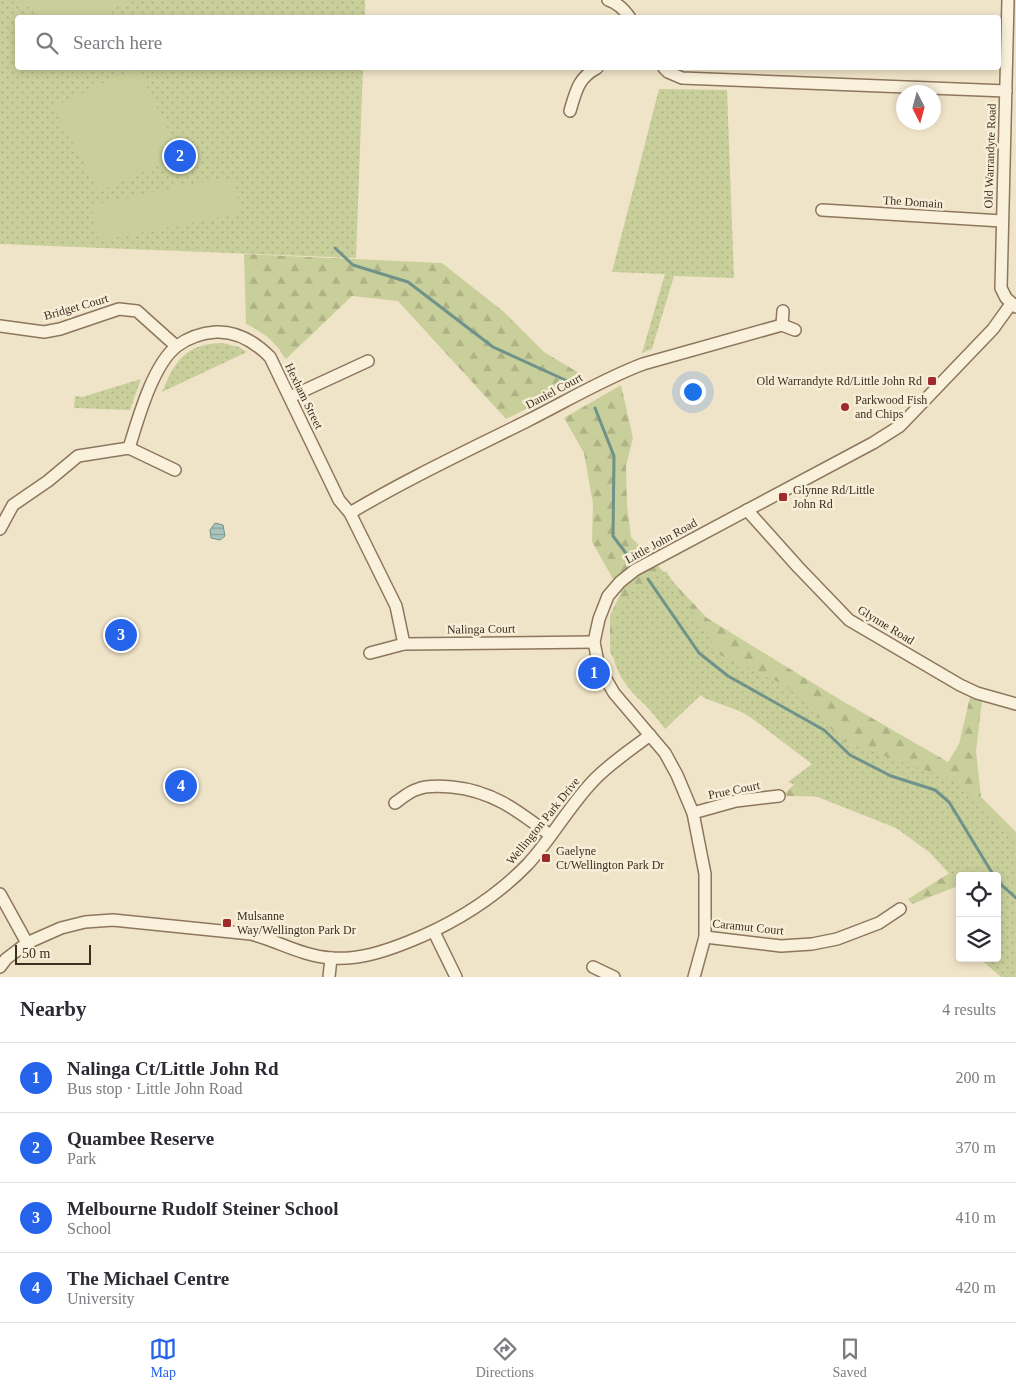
<!DOCTYPE html>
<meta charset="utf-8">
<style>
body{margin:0;font-family:Georgia,serif;background:#f7f7f7;color:#2b2b33}
.controls{position:absolute;right:15px;bottom:15px;display:grid;overflow:hidden;border-radius:5px;box-shadow:0 2px 8px #0003}
.controls button{width:45px;height:45px;display:grid;place-items:center;padding:0;border:0;border-bottom:1px solid #e1e1e2;background:#fff;color:#2b2b33;font:25px sans-serif}
.compass{position:absolute;left:896px;top:85px;width:45px;height:45px;border-radius:50%;background:#fff;box-shadow:0 2px 8px #0003;rotate:174deg}
.scale{position:absolute;left:15px;bottom:12px;width:76px;box-sizing:border-box;padding-left:5px;border:2px solid #3d2e20;border-top:0;font-size:14px;line-height:18px;white-space:nowrap;color:#3d2e20;-webkit-text-stroke:4px #f7eed8;paint-order:stroke}
.you{position:absolute;left:692px;top:391px;width:18px;height:18px;margin:-12px;border:4px solid #fff;border-radius:50%;background:#1a73e8;box-shadow:0 0 0 8px #1a73e833}
.badge{display:grid;place-items:center;width:32px;height:32px;border-radius:50%;background:#2563eb;color:#fff;font-size:16px;font-weight:700}
.pin{position:absolute;translate:-50% -50%;border:2px solid #fff;box-shadow:0 1px 5px #0006}
.list{margin:0;padding:0;list-style:none}
h2{display:flex;justify-content:space-between;align-items:center;height:65px;margin:0;padding:0 20px;font-size:21px}
h2 small{font-size:16px;font-weight:400;color:#7c7c81}
.list li{display:grid;grid-template-columns:32px 1fr auto;gap:15px;align-items:center;box-sizing:border-box;height:70px;padding:0 20px;border-top:1px solid #e1e1e2}
.list b{display:block;font-size:19px;white-space:nowrap}
.list p{margin:0;font-size:16px;white-space:nowrap;color:#7c7c81}
.list em{font-size:16px;font-style:normal;color:#7c7c81}
.icon{flex:none;width:28px;height:28px;fill:none;stroke:currentColor;stroke-width:2;stroke-linecap:round;stroke-linejoin:round}
.map{position:relative;flex:none;width:1016px;height:977px;overflow:hidden}
.search{position:absolute;background:#fff;box-shadow:0 2px 8px #0003;left:15px;right:15px;top:15px;height:55px;display:flex;align-items:center;gap:12px;box-sizing:border-box;padding:0 18px;border-radius:5px;color:#7c7c81;font-size:19px}
.sheet{height:345px;background:#fff}
nav{display:flex;justify-content:space-around;align-items:center;box-sizing:border-box;height:70px;border-top:1px solid #e1e1e2;background:#fff;font-size:14px;color:#7c7c81}
nav a{display:grid;justify-items:center;gap:2px}
nav .on{color:#2563eb}
.map>svg:first-child{display:block}
</style>
<div class="map">
<svg width="1016" height="977" viewBox="0 0 1016 977">
<defs>
<pattern id="forest-firs" width="22" height="20" patternUnits="userSpaceOnUse" patternTransform="scale(1.25)"><rect width="22" height="20" fill="#c9cf9b"/><path d="M5 1l3.5 6h-7zM16 11l3.5 6h-7z" fill="#aeb285"/></pattern>
<pattern id="park-dots" width="8" height="8" patternUnits="userSpaceOnUse" patternTransform="scale(1.25)"><rect width="8" height="8" fill="#c9cf9b"/><path d="M2 2h.1M6 6h.1" fill="none" stroke="#aeb285" stroke-width="1.8" stroke-linecap="round"/></pattern>
<pattern id="water-rules" width="6" height="5" patternUnits="userSpaceOnUse" patternTransform="scale(1.25)"><rect width="6" height="5" fill="#a9c4bc"/><path d="M0 2.5h6" fill="none" stroke="#8ba098"/></pattern>
</defs>
<rect width="100%" height="100%" fill="#f0e4c8"/>
<g fill="url(#forest-firs)">
<path d="M244 254 442 263 504 312 544 352 584 376 538 403 506 419 398 301 352 296 286 359C276 343 264 332 246 324Z"/>
<path d="M621 385 633 438 626 466 627 504 631 537 707 618 839 699 948 762 959 744 970 697 982 701 976 751 981 797 1016 832V977L997 958V876H960V942L956 939 958 886 912 904 908 899 951 872 920 832 837 797 787 796 785 793 822 759 690 682 653 714 610 652V615L621 593 592 542 593 504 584 453 564 418Z"/>
</g>
<g fill="url(#park-dots)">
<path d="M0 0H365V17L18 18V68H363L356 258 0 244Z"/>
<path d="M659 89 727 90 734 278 674 276 652 349 642 353 665 274 612 272Z"/>
<path d="M222 343 239 347 247 352 162 392C175 360 186 344 222 343Z"/>
<path d="M141 379 130 410 74 408 75 396 82 397Z"/>
<path d="M666 571 720 655 785 685 845 742 962 783 999 822 1016 837V977H1001L979 958H997V876H960V941L956 938 958 883 929 852 896 828 800 790 797 786 788 782 812 764 745 713 704 698 701 695 665 729C659 721 652 712 645 705 639 699 632 693 627 686 607 660 605 621 628 596 638 585 653 578 666 571Z"/>
</g>
<g fill="#c9cf9b">
<path d="M17 0H131L102 15 80 18H55L39 14Z"/>
<path d="M135 68H137L181 155 99 191 53 107Z"/>
<path d="M221 178 235 182 240 213 99 241 91 205Z"/>
</g>
<path fill="url(#water-rules)" stroke="#6f938a" d="M215 523 223 525 225 536 220 540 211 538 210 530Z"/>
<g fill="none" stroke-linecap="round" stroke-linejoin="round">
<g stroke="#6f938a" stroke-width="3">
<path d="M335 248 353 265 408 282 493 347 574 384"/>
<path d="M595 408 614 456 613 536 628 556"/>
<path d="M648 579 699 653 728 676 824 730 850 755 891 776 935 790 949 802 994 876"/>
<path d="M997 881 1016 898"/>
</g>
<defs>
<g id="street">
<path d="M608 0C618 3 624 9 630 18"/>
<path d="M1008 0 1001 288 1006 298 1016 307"/>
<path d="M664 68 668 72 682 78 1006 91"/>
<path d="M570 111C576 91 578 78 597 68"/>
<path d="M822 210 1002 221"/>
<path d="M782 325 783 311"/>
<path d="M0 326 44 332 60 329 119 309 137 311 176 346"/>
<path d="M290 397 368 361"/>
<path d="M129 448C138 419 153 364 177 346 189 337 202 333 216 332 237 331 256 343 270 357L339 500 350 513 396 606 404 644"/>
<path d="M747 510 798 567 849 620 960 685 977 693 1016 704"/>
<path d="M350 513C407 479 467 451 527 421 565 402 603 379 643 364L782 325 795 330"/>
<path d="M0 529 13 505 48 481 78 456 129 448 175 470"/>
<path d="M370 653 404 644 594 642"/>
<path d="M395 803C402 798 410 791 418 789 428 785 441 786 452 787 493 791 518 811 550 835"/>
<path d="M693 813 736 801 779 796"/>
<path d="M0 894 27 943"/>
<path d="M434 932 456 977"/>
<path d="M705 937 781 946 812 944 837 939 879 923 900 909"/>
<path d="M0 967 6 959 27 943 61 928 85 922 113 920 251 934C278 941 302 956 331 958 358 960 383 952 408 942 453 924 494 899 528 864 553 837 570 804 596 778 612 762 632 749 650 735"/>
<path d="M593 967 614 977"/>
<path d="M329 977 331 958"/>
<path d="M694 977 705 937V874L693 813 677 775 665 753 614 693 599 667 594 642 599 619 608 596 620 582 635 570 873 443 900 426 993 329 1011 304"/>
</g>
</defs>
<use href="#street" stroke="#8d765c" stroke-width="14"/>
<use href="#street" stroke="#faf1dc" stroke-width="11"/>
</g>
<g fill="#9e2a2b" stroke="#f7eed8" stroke-width="2">
<rect x="927" y="376" width="10" height="10" rx="2.5"/>
<circle cx="845" cy="407" r="5"/>
<rect x="778" y="492" width="10" height="10" rx="2.5"/>
<rect x="541" y="853" width="10" height="10" rx="2.5"/>
<rect x="222" y="918" width="10" height="10" rx="2.5"/>
</g>
<g text-anchor="middle" dominant-baseline="central" stroke-width="5" stroke-linejoin="round" paint-order="stroke">
<g font-size="12" fill="#3d2e20" stroke="#f7eed8">
<text transform="translate(990 156) rotate(-88)">Old Warrandyte Road</text>
<text transform="translate(913 202) rotate(4)">The Domain</text>
<text transform="translate(76 307) rotate(-16)">Bridget Court</text>
<text transform="translate(554 391) rotate(-28)">Daniel Court</text>
<text transform="translate(304 396) rotate(64)">Hexham Street</text>
<text transform="translate(661 541) rotate(-29)">Little John Road</text>
<text transform="translate(886 625) rotate(31)">Glynne Road</text>
<text transform="translate(481 629) rotate(-1)">Nalinga Court</text>
<text transform="translate(734 790) rotate(-11)">Prue Court</text>
<text transform="translate(543 821) rotate(-51)">Wellington Park Drive</text>
<text transform="translate(748 927) rotate(6)">Caramut Court</text>
</g>
<g font-size="12" fill="#3d2e20" stroke="#f7eed8" text-anchor="start">
<text x="922" y="381" text-anchor="end">Old Warrandyte Rd/Little John Rd</text>
<text x="855" y="400">Parkwood Fish<tspan x="855" dy="14">and Chips</tspan></text>
<text x="793" y="490">Glynne Rd/Little<tspan x="793" dy="14">John Rd</tspan></text>
<text x="556" y="851">Gaelyne<tspan x="556" dy="14">Ct/Wellington Park Dr</tspan></text>
<text x="237" y="916">Mulsanne<tspan x="237" dy="14">Way/Wellington Park Dr</tspan></text>
</g>
</g>
</svg>
<div class="controls">
<button><svg class="icon" aria-label="locate" viewBox="0 0 24 24"><circle cx="12" cy="12" r="6"/><path d="M12 2v4M12 18v4M2 12h4M18 12h4"/></svg></button>
<button><svg class="icon" aria-label="layers" viewBox="0 0 24 24"><path d="M12 4l9 5-9 5-9-5zM3 14l9 5 9-5"/></svg></button>
</div>
<svg class="compass" viewBox="-18 -18 36 36"><path d="M0-13l5 13h-10z" fill="#e53935"/><path d="M0 13l5-13h-10z" fill="#7c7c81"/></svg>
<div class="scale">50 m</div>
<div class="you"></div>
<div class="pin badge" style="left:594px;top:673px">1</div>
<div class="pin badge" style="left:180px;top:156px">2</div>
<div class="pin badge" style="left:121px;top:635px">3</div>
<div class="pin badge" style="left:181px;top:786px">4</div>
<div class="search"><svg class="icon" aria-label="search" viewBox="0 0 24 24"><circle cx="10" cy="10" r="6"/><path d="M15 15l6 6"/></svg>Search here</div>
</div>
<section class="sheet">
<h2>Nearby<small>4 results</small></h2>
<ul class="list">
<li><span class="badge">1</span><div><b>Nalinga Ct/Little John Rd</b><p>Bus stop · Little John Road</p></div><em>200 m</em></li>
<li><span class="badge">2</span><div><b>Quambee Reserve</b><p>Park</p></div><em>370 m</em></li>
<li><span class="badge">3</span><div><b>Melbourne Rudolf Steiner School</b><p>School</p></div><em>410 m</em></li>
<li><span class="badge">4</span><div><b>The Michael Centre</b><p>University</p></div><em>420 m</em></li>
</ul>
</section>
<nav>
<a class="on"><svg class="icon" aria-label="map" viewBox="0 0 24 24"><path d="M3 6l6-2 6 2 6-2v14l-6 2-6-2-6 2zM9 4v14M15 6v14"/></svg>Map</a>
<a><svg class="icon" aria-label="directions" viewBox="0 0 24 24"><path d="M12 3l9 9-9 9-9-9zM9 14v-3h6M13 9l2 2-2 2"/></svg>Directions</a>
<a><svg class="icon" aria-label="saved" viewBox="0 0 24 24"><path d="M7 4h10v16l-5-4-5 4z"/></svg>Saved</a>
</nav>
